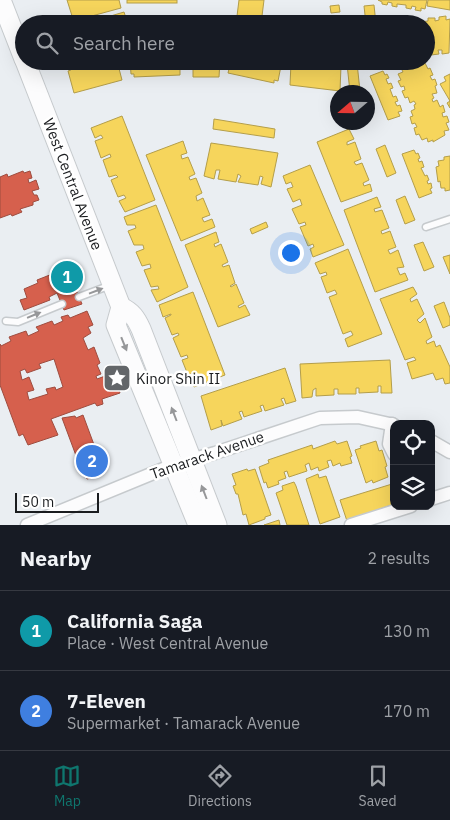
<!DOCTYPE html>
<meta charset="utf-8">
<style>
body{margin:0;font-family:"IBM Plex Sans",sans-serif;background:#242831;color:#f1f3f6}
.controls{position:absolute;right:15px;bottom:15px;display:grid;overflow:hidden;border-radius:10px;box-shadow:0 5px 20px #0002}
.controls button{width:45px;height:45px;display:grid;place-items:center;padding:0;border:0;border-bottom:1px solid #363941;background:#171b24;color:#f1f3f6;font:25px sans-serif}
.compass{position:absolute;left:330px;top:85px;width:45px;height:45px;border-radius:50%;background:#171b24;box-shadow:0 5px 20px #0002;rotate:250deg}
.scale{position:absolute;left:15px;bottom:12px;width:84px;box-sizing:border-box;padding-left:5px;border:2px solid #1a1c1f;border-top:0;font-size:14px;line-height:18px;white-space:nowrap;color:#1a1c1f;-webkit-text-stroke:4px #fff;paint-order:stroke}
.you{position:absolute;left:290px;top:252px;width:18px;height:18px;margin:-12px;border:4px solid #fff;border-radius:50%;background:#1a73e8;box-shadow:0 0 0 8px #1a73e833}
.badge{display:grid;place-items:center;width:32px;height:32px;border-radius:50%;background:#0f766e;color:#fff;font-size:16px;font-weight:700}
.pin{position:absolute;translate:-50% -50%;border:2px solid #fff;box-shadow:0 1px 5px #0006}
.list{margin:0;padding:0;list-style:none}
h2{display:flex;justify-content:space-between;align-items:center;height:65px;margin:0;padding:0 20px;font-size:21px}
h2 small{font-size:16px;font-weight:400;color:#9ea1a6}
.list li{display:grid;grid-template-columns:32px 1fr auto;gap:15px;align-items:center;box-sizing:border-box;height:80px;padding:0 20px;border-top:1px solid #363941}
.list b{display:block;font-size:19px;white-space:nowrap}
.list p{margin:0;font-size:16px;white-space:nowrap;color:#9ea1a6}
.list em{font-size:16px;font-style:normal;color:#9ea1a6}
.icon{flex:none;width:28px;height:28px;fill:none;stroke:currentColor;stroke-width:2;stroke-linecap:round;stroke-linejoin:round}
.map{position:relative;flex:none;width:450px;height:525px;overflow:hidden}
.search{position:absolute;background:#171b24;box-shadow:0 5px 20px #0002;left:15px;right:15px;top:15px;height:55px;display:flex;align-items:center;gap:12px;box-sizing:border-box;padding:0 18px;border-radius:28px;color:#9ea1a6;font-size:19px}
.sheet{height:225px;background:#171b24}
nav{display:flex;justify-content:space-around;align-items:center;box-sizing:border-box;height:70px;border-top:1px solid #363941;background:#171b24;font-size:14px;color:#9ea1a6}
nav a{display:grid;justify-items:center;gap:2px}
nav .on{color:#0f766e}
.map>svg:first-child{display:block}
</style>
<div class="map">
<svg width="450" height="525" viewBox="0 0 450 525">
<rect width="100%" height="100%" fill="#eaeef2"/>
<g fill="#f6d55c" stroke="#b49e4a">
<path d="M67 0H119L121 8 77 20 75 18 73 19Z"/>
<rect x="127" y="0" width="50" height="3"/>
<path d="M239 0H264L261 24H236Z"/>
<path d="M378 0H427L425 9 421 8V11L415 10 416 7 412 6 411 9 406 8V5L397 4V7L392 6V3L388 2 387 5 382 4V2Z"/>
<path d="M428 0H450V10L427 6Z"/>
<path d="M339 5 340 12 331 13 330 6Z"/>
<path d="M374 5 376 24H366L364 6Z"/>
<path d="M124 12 128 24H106L104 18Z"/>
<path d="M446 16V20L450 19 449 53 442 54V50H438L439 54 431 55V52H426V24H419V22L428 21V18H435V21L439 20V17Z"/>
<path d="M405 18V21L414 20 415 24H378L387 23V20L394 19V22H398V19Z"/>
<path d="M93 61H117L122 80 74 93 68 71 71 70 70 68Z"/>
<path d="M130 61H180V75L134 77V74H131Z"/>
<path d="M193 61H220L219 77H193Z"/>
<path d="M231 61H282L278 81 274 80V83L228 73Z"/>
<path d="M296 61 341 66 340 91 290 85 291 63 295 64Z"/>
<path d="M420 61 421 65 425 63 428 69 430 68 433 75 430 76 432 80 435 79 437 85 435 86 437 93 432 94 434 98 432 99 433 102 437 100 440 107 443 105 445 112 442 113 443 117 447 116 449 122 446 123 449 130 444 131 445 135 433 142V140L428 142 427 138 422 140 419 134 416 135 414 128 417 127 415 123 412 124 410 117 413 116 411 111 415 109 414 105 416 104 414 101 410 103 408 97 405 98 402 91 405 90 404 86 401 87 398 81 401 80 398 74 403 72 401 68 413 62 414 63Z"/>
<path d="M357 63 360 91 350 92 347 64Z"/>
<path d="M383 71 385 75 387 74 389 78 386 79 388 84 391 83 393 88 390 89 393 97 396 96 398 101 395 102 397 106 400 105 402 111 398 112 400 116 388 120 370 76Z"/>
<path d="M450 74V108L447 103 450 101 440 84 446 81 444 77Z"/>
<path d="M122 116 155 200 125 212 119 201 126 198 124 195 118 197 111 180 118 177 116 175 109 177 103 160 111 157 110 154 101 158 95 141 103 138 101 135 95 138 91 128Z"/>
<path d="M214 119 275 129 274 138 213 129Z"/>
<path d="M349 129 354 139 347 142V145L355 142 361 159 354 162 356 165 362 163 369 180 363 183 364 186 370 184 372 191 341 202 317 142Z"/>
<path d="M183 141 187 153 181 155 182 159 188 157 195 174 189 177 190 180 196 178 202 193 196 196 197 201 203 198 210 215 202 218 204 222 212 219 215 227 181 241 146 155Z"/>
<path d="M211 143 278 153 271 187 261 184 263 177 260 176 258 185 238 182 241 176 238 174 236 182 218 179 220 170H216L214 179 204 176Z"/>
<path d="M385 145 396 173 387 177 376 149Z"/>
<path d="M414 150 416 154 418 153 420 158 418 159 419 162 422 161 424 167 421 168 425 176 427 175 429 180 427 181 428 184 431 183 432 188 430 189 432 193 419 198 402 154Z"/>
<path d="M450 156V190L445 191V188H441L440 181 438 182 436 167 439 166 438 161 444 160V157Z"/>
<path d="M310 165 344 245 313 257 310 249 314 247 313 244 308 246 300 227 306 225 305 222 299 224 292 209 302 205 300 199 293 202 287 189 293 187 291 182 286 184 283 176Z"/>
<path d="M405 196 415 220 405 224 396 200Z"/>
<path d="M377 197 381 207 374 209 375 212 382 210 389 228 381 231 382 234 390 231 396 247 388 250 390 254 398 250 404 267 397 268 400 275 405 273 408 280 375 292 344 210Z"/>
<path d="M156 205 188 287 157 302 151 290 159 289 158 286 151 287 144 270 151 268 150 264 142 266 136 252 144 249 143 245H134L128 231 136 228 135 225H127L124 217Z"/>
<path d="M266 222 268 227 252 234 250 229Z"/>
<path d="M216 232 219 242 214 244 215 247 221 244 228 262 222 265 223 267 229 265 235 283 230 286 231 287 236 284 244 303 238 306 239 308 245 305 250 315 218 327 185 245Z"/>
<path d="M423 242 434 267 424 271 414 245Z"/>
<path d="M348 249 382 334 348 347 345 339 353 335 351 331 343 334 329 297 337 294 335 290 327 293 321 277 327 275 326 272 320 274 315 263Z"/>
<path d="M450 255V274L443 257Z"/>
<path d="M413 287 417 294 410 299 411 302 417 299 424 314 417 320 420 323 425 318 432 337 426 341 427 344 434 341 436 347 440 345 450 367V383L445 384 443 378 436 380 433 373 412 379 407 363 416 360 414 357 405 360 380 299Z"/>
<path d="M193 292 225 375 194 387 192 381 198 379 196 372 188 375 182 360 188 358 187 355 181 357 173 338 179 335 178 333 172 335 165 318 171 315V314L163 317 159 305Z"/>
<path d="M444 302 450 318V325L443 328 434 306Z"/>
<path d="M390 360 392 393H381V386H378V392L359 393V388H356V394H338V389H334V395L316 396V388L313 390 312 397 302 398 300 364Z"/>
<path d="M285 368 296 401 286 404 284 398 281 399 284 405 265 411 263 405 260 406 262 411 244 417 242 411 239 412 242 419 223 426 221 420 222 426 211 430 201 396Z"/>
<path d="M335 441 337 444 347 441 352 456 350 457 352 463 341 466 340 463 333 466 331 460 327 461 329 467 319 471 318 467 311 470 309 463 305 465 307 471 289 477 287 471 284 472 286 478 278 481 279 484 268 488 266 482 264 483 259 467 269 463 268 460 312 445 313 449Z"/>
<path d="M376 441 379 451 382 450 387 466 385 467 388 477 373 483 372 480 366 483 355 450 361 448 360 446Z"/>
<path d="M247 469 248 471 255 469 271 515 265 517V519L249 525 246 514 243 515 238 494H236L233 486 236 485 232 474Z"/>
<path d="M318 474 319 478 326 476 340 517 320 524 306 479Z"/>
<path d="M294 482 296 486 309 525H287L276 493 283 490 282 486Z"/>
<path d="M392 484 394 490V504L347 521 340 500Z"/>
<path d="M279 520 280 525H264Z"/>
</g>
<g fill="#d6604d" stroke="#9e4c3f" fill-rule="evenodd">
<path d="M23 171 24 173 30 171 32 178 28 179 29 183 36 180 39 189 32 191 34 195H37L39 200 33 202V205L20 209 22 212 12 216 11 214 0 218V177L7 174 8 177Z"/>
<path d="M65 269 68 279 71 278 82 304 64 310 57 293 49 297 50 300 24 310 20 300 27 298 24 289 38 283 37 280Z"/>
<path d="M87 311 93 325 88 327 91 333 83 338 88 350 94 347 100 363 97 365 101 374 96 376 97 379 108 375 110 380 115 378 120 393 102 399 103 404 97 406 95 403 51 419 58 435 28 445 23 434 19 436 0 385V344L1 346 11 341 9 337 26 331 28 336 39 331 36 327 52 321 54 325 63 321 61 317 68 315 70 318ZM54 359 63 387 56 390 55 387 46 389 48 394 29 400 27 392 34 390 29 377 22 380 20 371 25 369 27 373 41 368 39 364Z"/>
<path d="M83 415 103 469 97 472 99 476 87 479 86 476 84 477 62 418 75 416 76 418Z"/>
</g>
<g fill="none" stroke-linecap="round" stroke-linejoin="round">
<defs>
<g id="lane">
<path d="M426 227 450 219"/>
<path d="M79 297 111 285"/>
<path d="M6 321 18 322 62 304"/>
</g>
<g id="street">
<path d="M392 424 389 444 394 454"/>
<path d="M431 441 450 452"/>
<path d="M431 499 450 493"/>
<path d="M27 525 173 465 215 453 320 418 358 417 394 425"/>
<path d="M351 525 411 506"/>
</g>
<g id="secondary">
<path d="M1 0 24 59"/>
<path d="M25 61 121 307 116 325 198 525"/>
<path d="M121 307C132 312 136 318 141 329L217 525"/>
</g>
</defs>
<use href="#lane" stroke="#c6cacd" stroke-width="9"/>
<use href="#street" stroke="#c6cacd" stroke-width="15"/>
<use href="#secondary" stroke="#c6cacd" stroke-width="21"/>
<use href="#lane" stroke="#fcfcfd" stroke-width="6"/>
<use href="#street" stroke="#fcfcfd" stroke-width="12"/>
<use href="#secondary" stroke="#fcfcfd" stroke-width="19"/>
</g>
<defs><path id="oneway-solid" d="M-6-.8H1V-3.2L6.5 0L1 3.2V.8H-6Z" transform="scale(1.25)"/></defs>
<g fill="#969799">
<use href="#oneway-solid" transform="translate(96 291) rotate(-21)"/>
<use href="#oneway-solid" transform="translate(34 315) rotate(-22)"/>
<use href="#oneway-solid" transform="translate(124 344) rotate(68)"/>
<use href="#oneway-solid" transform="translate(174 414) rotate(-111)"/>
<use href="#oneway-solid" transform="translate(204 492) rotate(-111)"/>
</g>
<defs>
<symbol id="sight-square" viewBox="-11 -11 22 22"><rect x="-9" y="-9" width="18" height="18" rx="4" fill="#636669" stroke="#fff"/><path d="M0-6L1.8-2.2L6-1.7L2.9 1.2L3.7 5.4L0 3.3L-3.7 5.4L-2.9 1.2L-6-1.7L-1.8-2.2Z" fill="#fff"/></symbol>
</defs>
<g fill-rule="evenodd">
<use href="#sight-square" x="101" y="362" width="32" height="32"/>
</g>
<g text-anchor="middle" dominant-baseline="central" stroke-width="5" stroke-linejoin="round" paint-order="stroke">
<g font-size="15" fill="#1a1c1f" stroke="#fff">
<text transform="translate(73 184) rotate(69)">West Central Avenue</text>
<text transform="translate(207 455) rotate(-19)">Tamarack Avenue</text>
</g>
<g font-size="15" fill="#1a1c1f" stroke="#fff" text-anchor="start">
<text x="136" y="378">Kinor Shin II</text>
</g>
</g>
</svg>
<div class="controls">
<button><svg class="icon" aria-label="locate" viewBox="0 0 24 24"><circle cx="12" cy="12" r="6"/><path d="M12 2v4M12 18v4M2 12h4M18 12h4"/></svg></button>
<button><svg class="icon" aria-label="layers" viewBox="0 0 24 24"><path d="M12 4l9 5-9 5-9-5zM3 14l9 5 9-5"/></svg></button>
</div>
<svg class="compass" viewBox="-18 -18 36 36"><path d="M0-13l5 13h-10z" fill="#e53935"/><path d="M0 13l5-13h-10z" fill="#9ea1a6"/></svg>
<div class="scale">50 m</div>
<div class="you"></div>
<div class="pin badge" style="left:67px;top:277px;background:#0f9aa8">1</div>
<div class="pin badge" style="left:92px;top:461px;background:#3f7fe0">2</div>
<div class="search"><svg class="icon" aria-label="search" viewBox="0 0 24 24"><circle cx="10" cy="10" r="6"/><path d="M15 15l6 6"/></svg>Search here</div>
</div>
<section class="sheet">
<h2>Nearby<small>2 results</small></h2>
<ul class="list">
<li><span class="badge" style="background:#0f9aa8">1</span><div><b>California Saga</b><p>Place · West Central Avenue</p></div><em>130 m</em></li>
<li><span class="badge" style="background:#3f7fe0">2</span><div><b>7-Eleven</b><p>Supermarket · Tamarack Avenue</p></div><em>170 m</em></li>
</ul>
</section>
<nav>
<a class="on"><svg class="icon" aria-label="map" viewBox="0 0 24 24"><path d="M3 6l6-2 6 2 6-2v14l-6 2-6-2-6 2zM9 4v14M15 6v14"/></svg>Map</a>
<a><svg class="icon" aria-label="directions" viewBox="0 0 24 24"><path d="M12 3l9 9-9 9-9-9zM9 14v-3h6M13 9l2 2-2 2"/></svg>Directions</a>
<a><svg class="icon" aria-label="saved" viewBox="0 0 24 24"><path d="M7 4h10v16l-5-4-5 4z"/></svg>Saved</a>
</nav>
